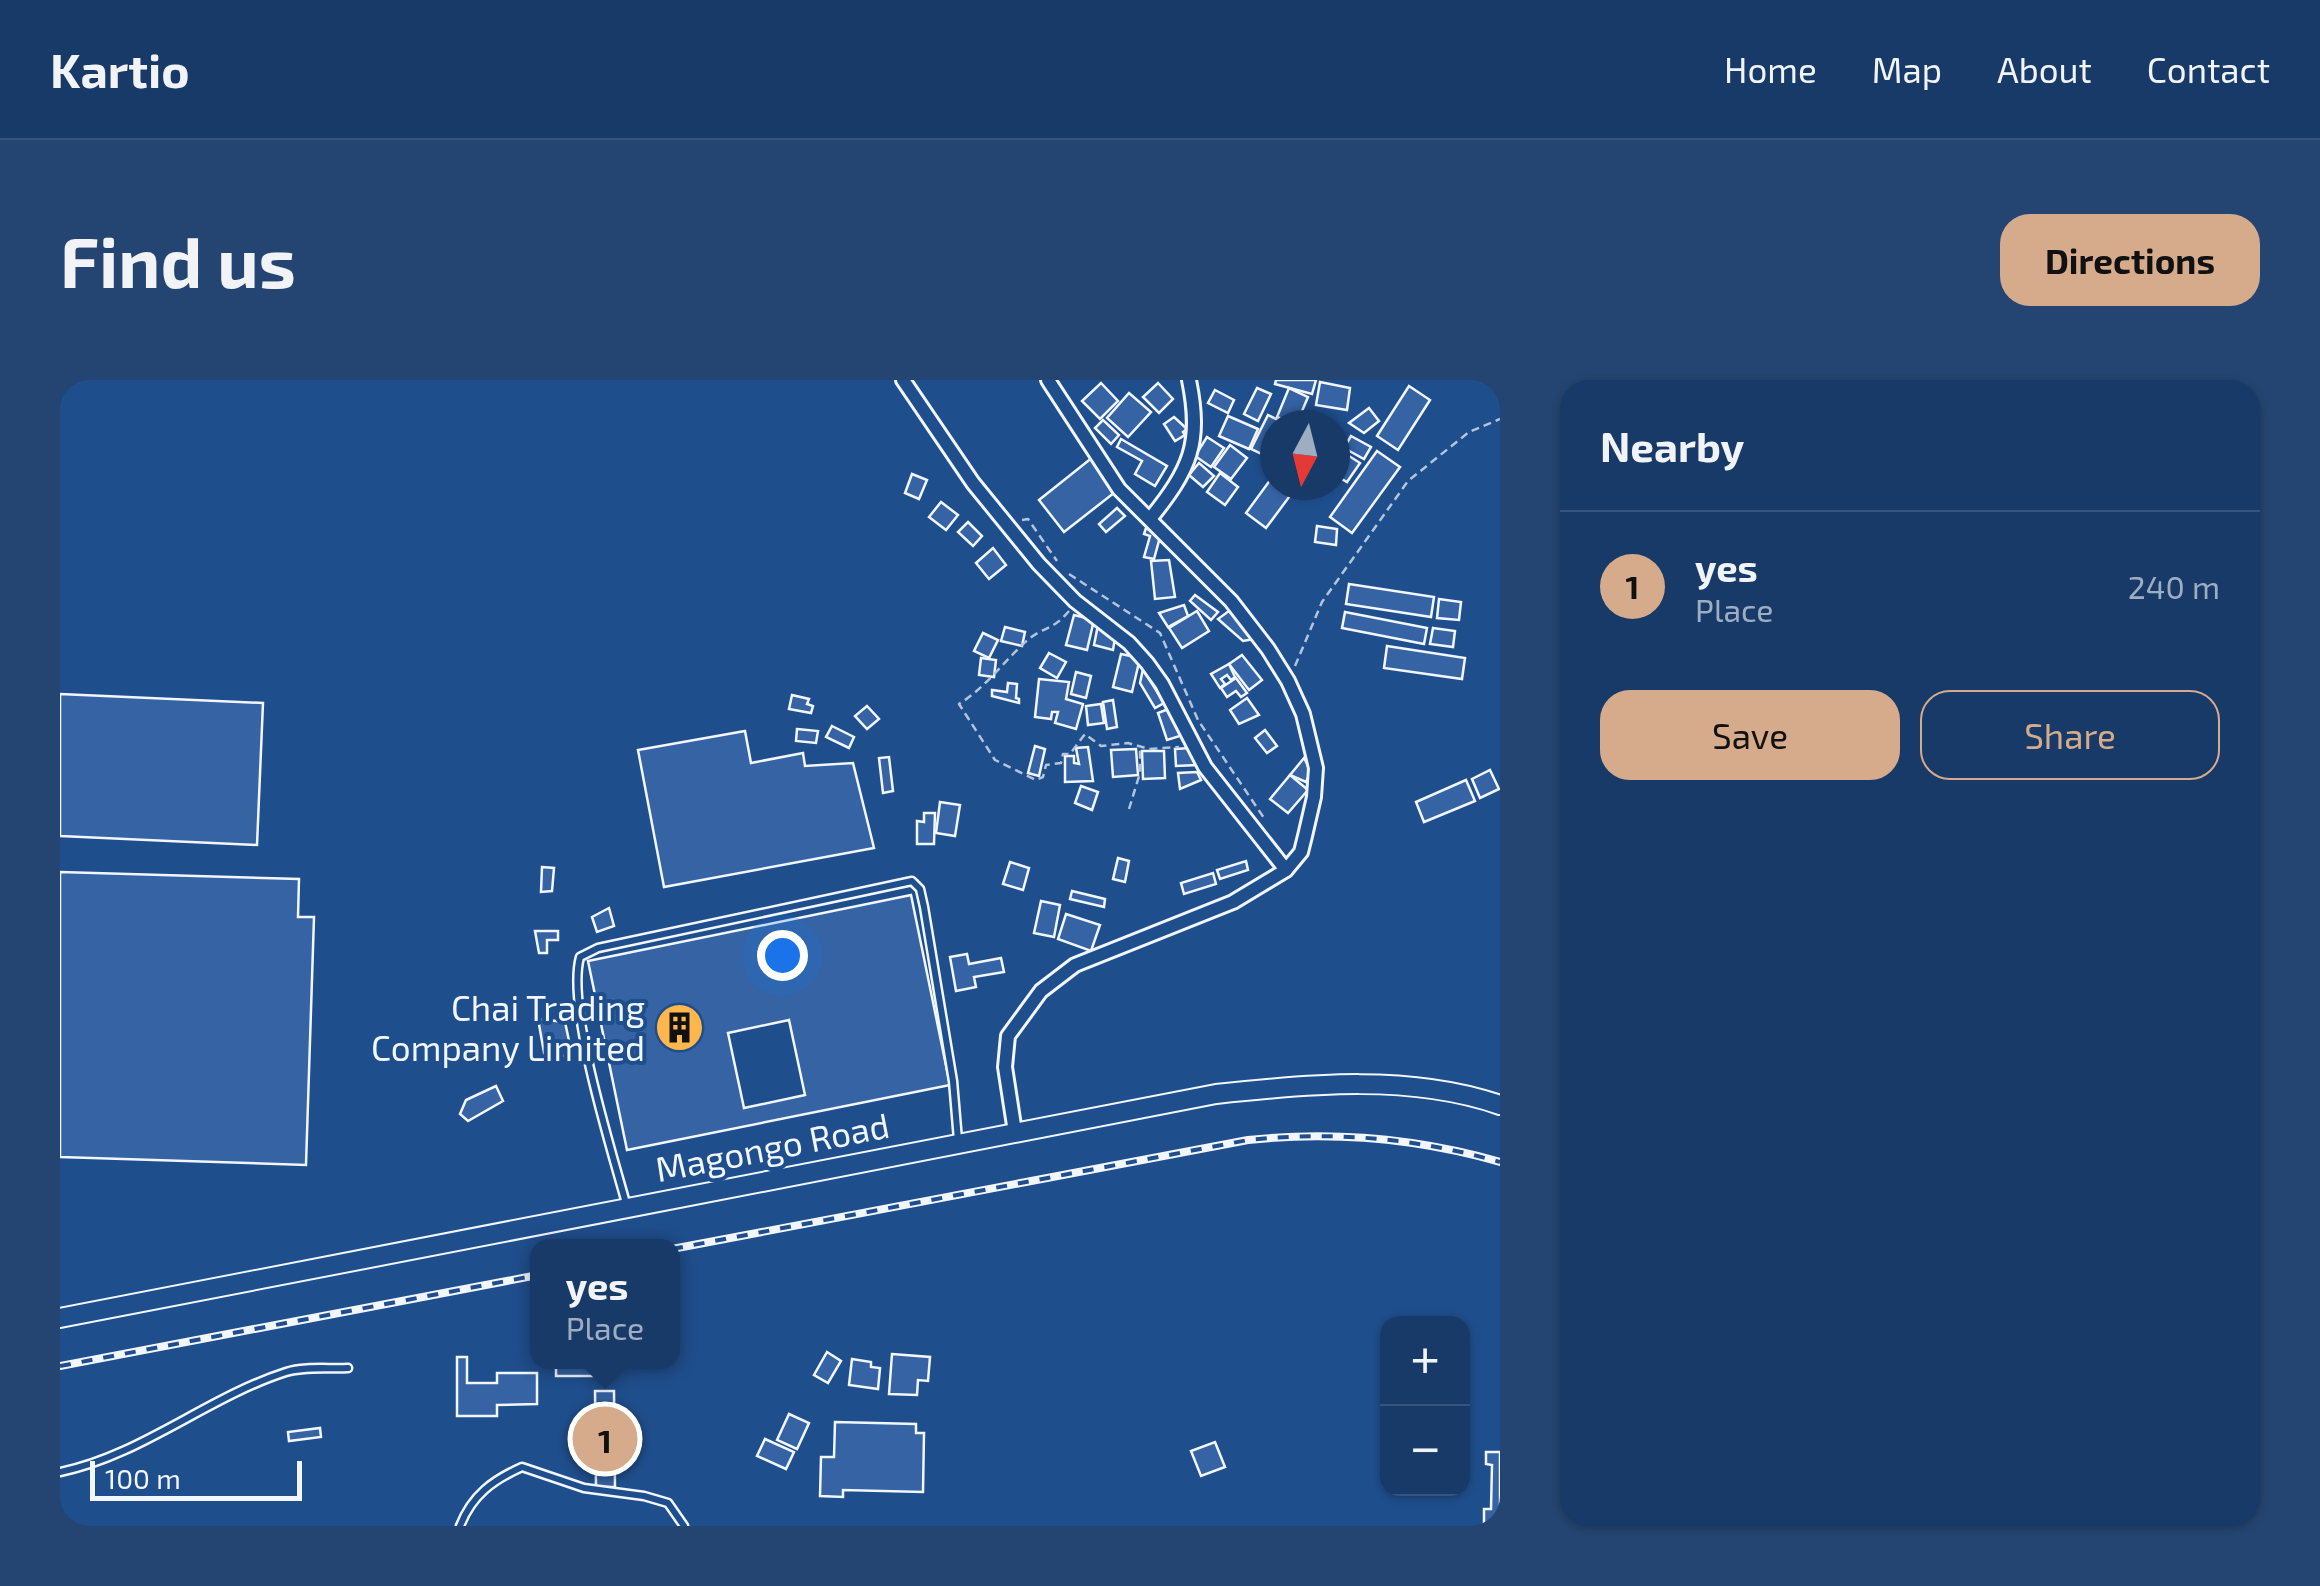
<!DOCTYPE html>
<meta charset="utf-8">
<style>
body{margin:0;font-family:"Exo 2",sans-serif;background:#244571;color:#f1f3f6}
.controls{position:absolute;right:30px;bottom:30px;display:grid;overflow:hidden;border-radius:20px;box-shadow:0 2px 8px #0004}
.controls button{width:90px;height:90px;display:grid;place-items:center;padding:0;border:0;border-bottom:2px solid #36547d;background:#173a69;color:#f1f3f6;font:50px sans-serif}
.compass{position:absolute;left:1200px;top:30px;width:90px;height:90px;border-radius:50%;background:#173a69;box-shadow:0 2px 8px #0004;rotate:187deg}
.scale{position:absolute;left:30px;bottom:25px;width:212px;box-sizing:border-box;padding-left:10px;border:5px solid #f2f6ff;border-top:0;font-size:28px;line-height:35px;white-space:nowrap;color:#f2f6ff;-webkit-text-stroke:8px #1f4e8c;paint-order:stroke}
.you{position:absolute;left:722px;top:575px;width:35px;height:35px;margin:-25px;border:8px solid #fff;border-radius:50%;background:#1a73e8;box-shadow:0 0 0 15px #1a73e833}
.badge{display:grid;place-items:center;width:65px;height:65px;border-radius:50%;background:#d6ab8b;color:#111;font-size:32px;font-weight:700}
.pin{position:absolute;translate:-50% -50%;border:5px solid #fff;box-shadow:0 2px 10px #0006}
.popup{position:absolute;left:470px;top:859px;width:150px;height:130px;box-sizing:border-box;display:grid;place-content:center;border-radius:20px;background:#173a69;filter:drop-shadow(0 2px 8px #0005);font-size:32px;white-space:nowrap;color:#9eadc0}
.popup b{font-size:38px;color:#f1f3f6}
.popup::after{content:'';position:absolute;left:50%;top:100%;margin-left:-20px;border:20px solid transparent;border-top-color:#173a69}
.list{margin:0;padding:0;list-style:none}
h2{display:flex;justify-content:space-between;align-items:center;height:130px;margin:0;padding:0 40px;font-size:42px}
h2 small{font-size:32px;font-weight:400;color:#9eadc0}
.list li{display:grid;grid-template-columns:65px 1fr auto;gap:30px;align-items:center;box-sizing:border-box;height:150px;padding:0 40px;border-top:2px solid #36547d}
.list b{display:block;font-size:38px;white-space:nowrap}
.list p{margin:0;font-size:32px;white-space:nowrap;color:#9eadc0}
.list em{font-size:32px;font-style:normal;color:#9eadc0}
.actions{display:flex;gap:20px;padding:30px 40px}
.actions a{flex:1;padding:22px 0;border:2px solid #d6ab8b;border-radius:30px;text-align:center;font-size:35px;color:#d6ab8b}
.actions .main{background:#d6ab8b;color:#111}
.map{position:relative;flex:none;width:1440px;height:1146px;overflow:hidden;border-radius:30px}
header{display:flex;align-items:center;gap:60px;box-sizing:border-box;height:140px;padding:0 50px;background:#173a69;border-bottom:2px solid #36547d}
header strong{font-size:48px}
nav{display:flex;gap:55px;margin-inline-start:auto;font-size:35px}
.intro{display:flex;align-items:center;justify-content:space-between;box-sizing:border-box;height:240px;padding:0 60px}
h1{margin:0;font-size:70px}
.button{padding:25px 45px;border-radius:30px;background:#d6ab8b;color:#111;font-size:35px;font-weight:700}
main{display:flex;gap:60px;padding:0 60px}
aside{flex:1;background:#173a69;border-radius:30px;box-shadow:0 2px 8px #0004}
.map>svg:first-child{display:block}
</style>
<header>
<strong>Kartio</strong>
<nav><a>Home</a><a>Map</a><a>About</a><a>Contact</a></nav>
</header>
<div class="intro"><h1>Find us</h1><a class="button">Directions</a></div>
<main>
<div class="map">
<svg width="1440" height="1146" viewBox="0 0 1440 1146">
<rect width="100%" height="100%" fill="#1f4e8c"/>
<g fill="#3563a3" stroke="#f2f6ff" stroke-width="2.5" fill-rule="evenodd">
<path d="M1216 0H1256L1252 14 1215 4Z"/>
<path d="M1260 2 1290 8 1287 30 1256 25Z"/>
<path d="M1041 3 1058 21 1040 39 1022 21Z"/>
<path d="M1098 3 1113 19 1099 33 1083 17Z"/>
<path d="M1349 6 1370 20 1338 70 1317 56Z"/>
<path d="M1197 8 1211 14 1198 41 1184 34Z"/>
<path d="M1229 8 1248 17 1236 45 1217 37Z"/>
<path d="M1155 10 1174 20 1168 33 1148 23Z"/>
<path d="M1069 13 1091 32 1068 57 1047 38Z"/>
<path d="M1309 28 1319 41 1304 53 1289 43Z"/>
<path d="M1208 35 1226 44 1215 45V67L1210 78 1191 69Z"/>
<path d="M1168 36 1198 49 1189 69 1159 56Z"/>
<path d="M1114 37 1127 49 1123 52 1125 55 1115 61 1104 44Z"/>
<path d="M1043 40 1059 55 1051 64 1035 48Z"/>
<path d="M1291 56 1311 67 1304 79 1284 68Z"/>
<path d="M1147 57 1164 68 1151 87 1135 76Z"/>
<path d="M1061 59 1107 86 1095 106 1075 94 1082 81 1057 67Z"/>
<path d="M1170 65 1187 78 1171 99 1154 87Z"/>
<path d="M1275 67 1300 83 1287 102 1275 95Z"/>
<path d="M1317 71 1340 87 1292 153 1270 137Z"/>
<path d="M1033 77 1059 109 1004 152 979 120Z"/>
<path d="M1139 83 1154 96 1143 107 1129 95Z"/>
<path d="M1160 93 1178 107 1165 125 1147 112Z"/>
<path d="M852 94 867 100 859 119 845 113Z"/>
<path d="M1214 95 1215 105H1228L1235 109 1206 148 1186 133Z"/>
<path d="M881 122 898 135 886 150 869 137Z"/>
<path d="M1057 128 1065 136 1046 152 1039 144Z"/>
<path d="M908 142 922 156 913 166 898 152Z"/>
<path d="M1257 146 1277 149 1276 165 1255 162Z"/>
<path d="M1086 148 1100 157 1094 179 1084 177 1090 156 1084 154Z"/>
<path d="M933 168 946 185 929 199 916 183Z"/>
<path d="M1109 180 1115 217 1095 219 1091 181Z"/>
<path d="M1289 204 1374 217 1371 237 1286 224Z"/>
<path d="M1135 215 1158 232 1151 240 1130 221Z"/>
<path d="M1379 219 1401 222 1399 240 1377 238Z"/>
<path d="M1124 225 1128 236 1108 247 1099 233Z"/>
<path d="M1173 228 1194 259 1183 261 1158 239Z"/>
<path d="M1137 231 1149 251 1122 268 1109 248Z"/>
<path d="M1285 232 1367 248 1364 264 1282 248Z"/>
<path d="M1014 235 1034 240 1027 270 1006 265Z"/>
<path d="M1038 245 1055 258 1053 270 1034 265Z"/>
<path d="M945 247 965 252 962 266 941 261Z"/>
<path d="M1373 248 1395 251 1393 267 1370 264Z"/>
<path d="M923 253 938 260 929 278 914 271Z"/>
<path d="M1327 266 1405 278 1402 299 1324 288Z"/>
<path d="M989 273 1006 282 997 298 980 288Z"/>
<path d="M1061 274 1080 278 1072 312 1053 307Z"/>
<path d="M1182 275 1202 300 1189 310 1169 284Z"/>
<path d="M921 278 936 280 934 297 919 295Z"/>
<path d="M1169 284 1175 297 1171 300 1167 295 1161 299 1165 304 1160 308 1151 294Z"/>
<path d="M1083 289 1104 323 1095 328 1080 303Z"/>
<path d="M1016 292 1031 296 1026 318 1011 314Z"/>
<path d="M1176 298 1187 313 1181 317 1176 311 1167 317 1161 308Z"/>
<path d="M979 299 1009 302 1006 319 1023 324 1016 349 995 343 998 332H992L991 339 975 337Z"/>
<path d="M948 303 957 304 956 318 959 319V323L932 316V310L947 312Z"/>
<path d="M0 314 203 323 197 465 0 456Z"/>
<path d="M732 315 749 319 747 324 753 326 751 333 729 329Z"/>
<path d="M1187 318 1199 335 1179 344 1170 330Z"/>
<path d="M1053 320 1057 347 1047 349 1043 322Z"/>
<path d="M1041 324 1044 343 1028 345 1026 326Z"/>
<path d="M807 326 819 339 807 349 795 336Z"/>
<path d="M1111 328 1120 356 1107 360 1098 333Z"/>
<path d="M772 346 794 357 789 368 766 357Z"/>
<path d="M737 349 758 351 756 363 736 361Z"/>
<path d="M1205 350 1217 366 1207 373 1195 358Z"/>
<path d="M685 351 691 383 743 373 745 386 793 383 814 468 604 507 578 370Z"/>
<path d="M975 366 985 369 979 396 968 393Z"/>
<path d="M1028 367 1033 401 1005 402V376H1014V383L1019 384 1016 368Z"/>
<path d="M1130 368 1137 385 1116 386 1115 369Z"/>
<path d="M1076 369 1078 395 1053 397 1051 370Z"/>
<path d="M1082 371H1104L1105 398 1083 399Z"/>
<path d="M829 377 833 411 823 413 819 378Z"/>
<path d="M1244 378 1251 391 1246 402 1230 395Z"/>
<path d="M1430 390 1439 409 1420 418 1412 399Z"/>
<path d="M1137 392 1141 400 1120 409 1118 393Z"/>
<path d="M1230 395 1248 410 1228 433 1210 419Z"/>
<path d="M1406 400 1415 421 1364 442 1356 422Z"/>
<path d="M1021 406 1038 412 1032 430 1015 423Z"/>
<path d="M880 422 900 425 895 456 876 453Z"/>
<path d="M864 433H875L874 464H857V441L864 442Z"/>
<path d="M1058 478 1069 481 1065 502 1053 499Z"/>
<path d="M1186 481 1188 490 1160 499 1157 490Z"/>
<path d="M950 482 969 488 963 510 943 504Z"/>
<path d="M482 487 494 488 492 511 481 512Z"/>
<path d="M0 492 239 499 238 537H254L246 785 0 777Z"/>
<path d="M1153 493 1156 504 1124 514 1121 503Z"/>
<path d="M1012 511 1045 519 1044 527 1010 519Z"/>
<path d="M851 515 890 705 567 770 528 581ZM729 640 745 715 684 728 668 653Z"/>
<path d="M981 521 1000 525 994 557 974 553Z"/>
<path d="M549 528 554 546 537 552 532 537Z"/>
<path d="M1006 534 1040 545 1031 571 998 559Z"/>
<path d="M475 551H498V560H487V573H479Z"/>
<path d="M907 574 909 584 941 578 944 592 914 597 916 607 896 611 890 577Z"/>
<path d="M478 639 505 642 512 675 485 678Z"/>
<path d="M436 706 443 721 408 741 400 734 406 720Z"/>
<path d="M767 972 781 981 768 1003 754 995Z"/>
<path d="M832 974 870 977 868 1001 858 1000 857 1015 829 1014Z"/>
<path d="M397 977H407V1003H437V993H477V1024L437 1025V1036H397Z"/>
<path d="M792 979 811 982V987L820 988 818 1009 789 1005Z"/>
<rect x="496" y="982" width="56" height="14"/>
<path d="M535 1011H554L555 1107H536Z"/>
<path d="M729 1034 749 1043 737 1069 717 1060Z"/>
<path d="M775 1042 856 1044V1053H864L863 1112 783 1110V1117L760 1116 761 1077H774Z"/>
<path d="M260 1048 261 1057 229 1061 228 1052Z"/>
<path d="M705 1059 734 1072 726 1089 697 1076Z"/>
<path d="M1155 1062 1165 1087 1141 1096 1131 1071Z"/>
<path d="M1426 1072H1440V1146H1424V1129H1431L1432 1085 1426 1084Z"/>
</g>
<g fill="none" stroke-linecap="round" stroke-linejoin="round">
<defs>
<g id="lane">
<path d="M567 827C552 771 506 628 520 577L538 568 852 501 860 509 864 527 893 701 898 760"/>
<path d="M0 1092C80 1076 148 1017 226 992 244 986 269 989 288 988"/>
<path d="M400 1146C412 1115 433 1100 462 1087L524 1108 584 1116 608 1123 624 1146"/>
</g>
<g id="street">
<path d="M843 0 913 103 979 184 1015 221 1069 263 1087 283 1102 304 1145 387 1226 490"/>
<path d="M1090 139C1130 89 1142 64 1129 0"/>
<path d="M955 752 945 687 948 656 981 611 1015 585 1173 522 1226 490 1241 472 1245 456 1254 417 1256 388 1243 334 1228 301 1208 269 1171 221 1059 109 988 0"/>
</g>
<path id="secondary" d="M0 938 1156 714C1248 704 1352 694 1440 725"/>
</defs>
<use href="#lane" stroke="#f2f6ff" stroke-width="11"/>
<use href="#street" stroke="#f2f6ff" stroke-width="18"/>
<use href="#secondary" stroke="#f2f6ff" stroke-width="22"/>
<g stroke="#b3c4dc" stroke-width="2.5" stroke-dasharray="8 5" stroke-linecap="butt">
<path d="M962 140 968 139 997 181"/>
<path d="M1009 194 1100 253 1138 340 1204 438"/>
<path d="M1009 231C993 250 986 246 970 258 946 278 928 306 899 324L935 380 976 400 983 397 986 385 1001 383 1003 374H1010L1025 354 1041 366 1068 363 1089 369 1119 367"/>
<path d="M1235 286 1262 222 1348 101 1409 52 1440 39"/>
<path d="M1069 429 1080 393V368"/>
</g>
<use href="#lane" stroke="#1f4e8c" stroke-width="6"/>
<use href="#street" stroke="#1f4e8c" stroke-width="12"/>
<use href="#secondary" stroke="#1f4e8c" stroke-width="18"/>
<defs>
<g id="rail">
<path d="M612 869 1188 760C1275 751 1356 758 1440 782"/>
<path d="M0 986 478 895"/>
</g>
</defs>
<use href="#rail" stroke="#f2f6ff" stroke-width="8"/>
<use href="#rail" stroke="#1f4e8c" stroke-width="4" stroke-dasharray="11" stroke-linecap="butt"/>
</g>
<defs>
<symbol id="building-disc" viewBox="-11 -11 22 22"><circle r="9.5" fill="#ffb74d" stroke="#1f4e8c"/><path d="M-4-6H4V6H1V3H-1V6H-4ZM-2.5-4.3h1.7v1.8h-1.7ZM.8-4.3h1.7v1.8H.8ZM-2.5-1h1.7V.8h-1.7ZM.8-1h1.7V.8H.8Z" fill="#111"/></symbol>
</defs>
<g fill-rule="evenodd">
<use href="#building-disc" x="592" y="620" width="55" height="55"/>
</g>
<g text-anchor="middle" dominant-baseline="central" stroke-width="8" stroke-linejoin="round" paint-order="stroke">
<g font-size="35" fill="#f2f6ff" stroke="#1f4e8c" text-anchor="end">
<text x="585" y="627">Chai Trading<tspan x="585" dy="40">Company Limited</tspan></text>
</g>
<g font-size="35" fill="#f2f6ff" stroke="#1f4e8c">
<text transform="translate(712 766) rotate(-11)">Magongo Road</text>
</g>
</g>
</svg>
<div class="controls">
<button>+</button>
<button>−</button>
</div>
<svg class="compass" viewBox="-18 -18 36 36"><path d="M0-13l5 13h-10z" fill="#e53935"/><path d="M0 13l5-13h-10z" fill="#9eadc0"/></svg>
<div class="scale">100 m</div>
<div class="you"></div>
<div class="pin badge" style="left:545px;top:1059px">1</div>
<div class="popup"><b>yes</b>Place</div>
</div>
<aside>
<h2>Nearby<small></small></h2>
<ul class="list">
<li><span class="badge">1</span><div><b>yes</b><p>Place</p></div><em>240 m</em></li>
</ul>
<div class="actions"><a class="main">Save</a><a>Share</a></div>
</aside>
</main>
